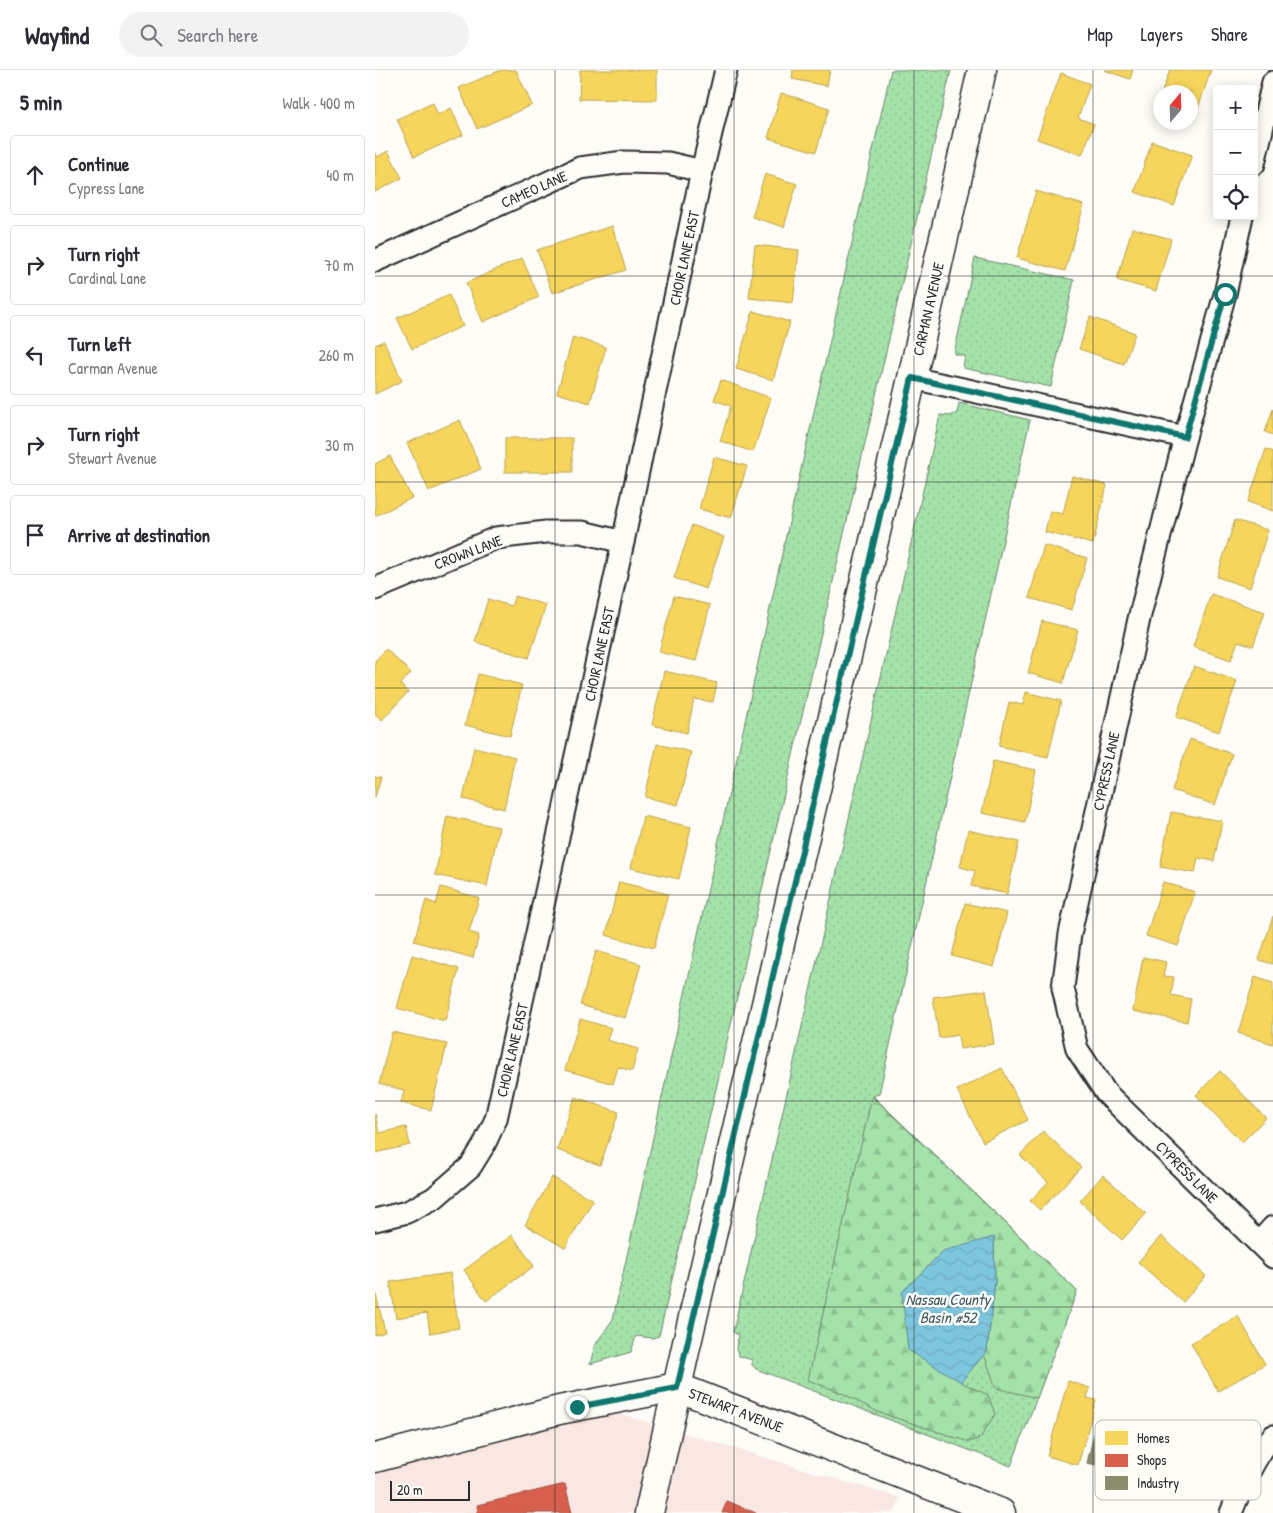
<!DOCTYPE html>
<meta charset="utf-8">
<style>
body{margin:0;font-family:"Patrick Hand",sans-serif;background:#f2f2f3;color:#2b2b33}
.controls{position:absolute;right:15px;top:15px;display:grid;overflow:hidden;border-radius:5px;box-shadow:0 2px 12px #0003}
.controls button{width:45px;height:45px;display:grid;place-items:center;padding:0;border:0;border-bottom:1px solid #e1e1e2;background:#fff;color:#2b2b33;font:25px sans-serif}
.compass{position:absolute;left:778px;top:15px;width:45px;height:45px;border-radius:50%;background:#fff;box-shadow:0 2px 12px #0003;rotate:19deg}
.scale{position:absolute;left:15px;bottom:12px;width:80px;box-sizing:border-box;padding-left:5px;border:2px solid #2b2b2b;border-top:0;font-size:14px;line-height:18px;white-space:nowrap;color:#2b2b2b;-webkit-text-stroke:4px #fdfcf7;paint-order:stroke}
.stop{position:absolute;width:15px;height:15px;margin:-11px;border:4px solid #0f766e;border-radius:50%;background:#fff}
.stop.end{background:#0f766e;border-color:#fff;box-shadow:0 1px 5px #0008}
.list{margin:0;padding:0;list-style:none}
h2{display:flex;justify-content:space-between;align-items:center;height:65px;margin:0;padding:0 20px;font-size:21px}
h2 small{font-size:16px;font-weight:400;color:#7c7c81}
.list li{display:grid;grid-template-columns:32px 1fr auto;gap:15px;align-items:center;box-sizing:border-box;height:80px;margin:0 10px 10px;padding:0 10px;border:1px solid #e1e1e2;border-radius:5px}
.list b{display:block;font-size:19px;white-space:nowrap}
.list p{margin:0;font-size:16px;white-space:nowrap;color:#7c7c81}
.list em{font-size:16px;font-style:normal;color:#7c7c81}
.icon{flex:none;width:28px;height:28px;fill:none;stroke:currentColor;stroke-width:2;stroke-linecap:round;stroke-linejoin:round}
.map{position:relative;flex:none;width:898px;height:1443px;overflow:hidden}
header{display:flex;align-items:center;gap:30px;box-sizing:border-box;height:70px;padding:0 25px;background:#fff;border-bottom:1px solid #e1e1e2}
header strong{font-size:24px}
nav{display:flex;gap:28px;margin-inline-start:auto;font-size:18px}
.search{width:350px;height:45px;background:#f2f2f3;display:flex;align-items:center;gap:12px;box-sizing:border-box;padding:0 18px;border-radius:28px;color:#7c7c81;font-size:19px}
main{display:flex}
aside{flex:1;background:#fff}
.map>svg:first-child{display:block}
</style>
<header>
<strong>Wayfind</strong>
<div class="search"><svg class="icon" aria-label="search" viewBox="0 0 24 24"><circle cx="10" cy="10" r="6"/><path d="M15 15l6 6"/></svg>Search here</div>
<nav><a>Map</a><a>Layers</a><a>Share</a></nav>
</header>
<main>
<aside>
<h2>5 min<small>Walk · 400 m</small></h2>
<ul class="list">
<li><svg class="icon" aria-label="ahead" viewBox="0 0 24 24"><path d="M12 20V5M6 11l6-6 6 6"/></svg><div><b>Continue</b><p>Cypress Lane</p></div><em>40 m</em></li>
<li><svg class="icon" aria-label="right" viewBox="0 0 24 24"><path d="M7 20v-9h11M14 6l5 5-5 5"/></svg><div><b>Turn right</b><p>Cardinal Lane</p></div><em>70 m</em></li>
<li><svg class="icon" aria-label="left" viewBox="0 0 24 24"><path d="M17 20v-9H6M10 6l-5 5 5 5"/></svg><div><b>Turn left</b><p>Carman Avenue</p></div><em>260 m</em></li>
<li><svg class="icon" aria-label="right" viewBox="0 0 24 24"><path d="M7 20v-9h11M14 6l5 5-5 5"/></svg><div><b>Turn right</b><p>Stewart Avenue</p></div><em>30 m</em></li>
<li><svg class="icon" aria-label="arrive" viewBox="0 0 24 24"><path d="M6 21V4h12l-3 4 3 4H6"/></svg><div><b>Arrive at destination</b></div></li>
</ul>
</aside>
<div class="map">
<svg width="898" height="1443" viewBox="0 0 898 1443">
<defs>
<pattern id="grass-dots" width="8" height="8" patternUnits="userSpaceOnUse" patternTransform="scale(1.25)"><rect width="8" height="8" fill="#a5e2aa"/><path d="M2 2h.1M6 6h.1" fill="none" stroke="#8ec292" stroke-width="1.8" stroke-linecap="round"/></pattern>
<pattern id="forest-firs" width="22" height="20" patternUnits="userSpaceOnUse" patternTransform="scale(1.25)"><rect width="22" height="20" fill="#a5e2aa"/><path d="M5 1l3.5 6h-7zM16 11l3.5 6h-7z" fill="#8ec292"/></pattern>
<pattern id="water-waves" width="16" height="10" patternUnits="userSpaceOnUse" patternTransform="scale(1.25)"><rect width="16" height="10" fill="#7ec6de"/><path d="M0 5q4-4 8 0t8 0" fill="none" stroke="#6daabf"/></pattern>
</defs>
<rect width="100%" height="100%" fill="#fdfcf7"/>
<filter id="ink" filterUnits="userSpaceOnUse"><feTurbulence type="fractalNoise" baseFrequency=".02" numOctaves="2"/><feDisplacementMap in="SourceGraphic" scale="10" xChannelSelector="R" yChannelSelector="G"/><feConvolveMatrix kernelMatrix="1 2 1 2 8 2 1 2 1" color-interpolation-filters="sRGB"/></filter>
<g filter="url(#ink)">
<path fill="#f9e7e3" d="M232 1340 525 1428 519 1443H0V1397Z"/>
<g fill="url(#grass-dots)" stroke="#68866a">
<path d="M516 0H576L284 1266 277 1268 261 1266 256 1282 215 1294 220 1275 238 1249 411 466Z"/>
<path d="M600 188 699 210 676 317 588 298 590 286 579 284Z"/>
<path d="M584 333 655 350 504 1024 498 1026 702 1221 636 1396 381 1299 377 1295V1290L364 1286 361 1279 363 1265 358 1262 565 345 575 346 582 343Z"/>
</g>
<path fill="url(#forest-firs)" stroke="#68866a" d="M497 1026 702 1221 662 1328 621 1318 609 1284 612 1281 620 1212 619 1167 586 1312 613 1325 620 1344 605 1368 594 1372 503 1342 467 1323 433 1310Z"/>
<path fill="url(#water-waves)" stroke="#5d8896" d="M619 1167 620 1212 612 1281 586 1312 533 1280 527 1222 568 1181Z"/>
<g fill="#f6d55c" stroke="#b9a24d">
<path d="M126 0H141L157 35 102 59 84 18Z"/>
<path d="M205 0H282V30L204 29Z"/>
<path d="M418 0H455L452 16 417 9Z"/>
<path d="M729 0H758L755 9Z"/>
<path d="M795 0H836L819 50 816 49V22H787Z"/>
<path d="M686 3 715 14 703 48 719 54 707 85 662 69Z"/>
<path d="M406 23 454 38 441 82 393 68Z"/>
<path d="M58 33 63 45 76 38 88 65 39 87 22 49Z"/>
<path d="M777 71 817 85 799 136 760 122Z"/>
<path d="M13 81 27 108 0 122V83L2 87Z"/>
<path d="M390 104 422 114 409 157 377 147Z"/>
<path d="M661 121 709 135 690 201 642 188Z"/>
<path d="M237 156 251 200 177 223 162 180Z"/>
<path d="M757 158 796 169 781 221 742 210Z"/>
<path d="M380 175 424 180 418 233 374 228Z"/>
<path d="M147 188 164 227 108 252 91 213Z"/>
<path d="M74 225 88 256 37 279 22 248Z"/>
<path d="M378 241 415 252 398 310 361 299Z"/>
<path d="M715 247 760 263 749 294 704 279Z"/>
<path d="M198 267 231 277 215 333 182 323Z"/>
<path d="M9 271 27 311 0 324V275Z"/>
<path d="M346 310 396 328 378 382 345 371 356 336 339 330Z"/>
<path d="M898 339V365L890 362Z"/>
<path d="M85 350 106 399 54 421 32 373Z"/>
<rect x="130" y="368" width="67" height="34"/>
<path d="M891 379 898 382V441L873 432Z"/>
<path d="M15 386 37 428 0 446V394Z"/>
<path d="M339 387 372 396 356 448 324 439Z"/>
<path d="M697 406 732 415 718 474 670 462 675 441 688 444Z"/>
<path d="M860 450 893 460 875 518 842 507Z"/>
<path d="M317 455 349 467 331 519 299 508Z"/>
<path d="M669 475 712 488 697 540 654 528Z"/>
<path d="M836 524 890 542 878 576 863 571 856 590 818 577Z"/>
<path d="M140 526 171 535 154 588 100 572 113 529 136 536Z"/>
<path d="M299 526 335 535 321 591 284 582Z"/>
<path d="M667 551 703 560 688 613 653 603Z"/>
<path d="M11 579 36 603 25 614 33 622 7 650 0 644V591Z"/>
<path d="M819 596 862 611 844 662 801 647Z"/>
<path d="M289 601 342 613 338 632 319 629 312 663 277 655Z"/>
<path d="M103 604 147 615 135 666 90 655Z"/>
<path d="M651 622 686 631 673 687 624 676 634 632 648 635Z"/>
<path d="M815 669 857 684 840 735 797 720Z"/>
<path d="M282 674 316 682 303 735 270 727Z"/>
<path d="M99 677 140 687 129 739 88 729Z"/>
<path d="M618 691 661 700 650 752 607 743Z"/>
<path d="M0 706 6 707 0 727Z"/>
<path d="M796 742 847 751 839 791 823 788 820 803 785 797Z"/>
<path d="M72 746 124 757 112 816 60 805Z"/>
<path d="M268 746 316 757 304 809 256 798Z"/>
<path d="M593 760 644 772 632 824 596 816 600 801 585 797Z"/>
<path d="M244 812 293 824 279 878 231 865Z"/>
<path d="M788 812 820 822 803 876 771 866Z"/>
<path d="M66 817 104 828 94 862 104 865 98 888 39 871 51 830 61 834Z"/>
<path d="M590 833 632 843 619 897 577 886Z"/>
<path d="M898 846V894L884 890Z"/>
<path d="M221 881 266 894 250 948 205 935Z"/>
<path d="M37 885 84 899 70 951 22 938Z"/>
<path d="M768 887 791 892 788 906 799 907 796 925 816 929 812 952 758 941Z"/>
<path d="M880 907 898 913V974L863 963Z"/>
<path d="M611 920 619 974 585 979 583 965 564 968 558 927Z"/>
<path d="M205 949 236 958 232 970 263 979 257 1001 243 997 238 1014 190 1000Z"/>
<path d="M17 962 72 974 56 1040 26 1033 29 1020 4 1014Z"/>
<path d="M627 998 653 1050 608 1072 582 1020Z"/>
<path d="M845 1001 891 1048 867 1072 821 1025Z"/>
<path d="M200 1027 244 1042 225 1095 182 1080Z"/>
<path d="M0 1044 4 1063 31 1057 35 1075 0 1083Z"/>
<path d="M668 1061 706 1097 665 1140 655 1131 673 1112 645 1085Z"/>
<path d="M728 1105 771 1144 747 1170 705 1131Z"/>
<path d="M177 1107 218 1130 190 1178 150 1155Z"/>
<path d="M137 1165 159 1196 111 1231 89 1200Z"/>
<path d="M786 1166 831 1206 808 1232 763 1192Z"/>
<path d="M75 1203 84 1258 55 1263 52 1243 21 1248 15 1212Z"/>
<path d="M0 1220 10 1262 0 1265Z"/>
<path d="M863 1246 890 1294 843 1321 816 1273Z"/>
<path d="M693 1311 715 1318 712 1328 721 1330 703 1395 672 1386Z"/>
<path d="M782 1361 821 1374 801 1431 763 1418Z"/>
</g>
<g fill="#d6604d" stroke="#a35043">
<path d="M190 1414 197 1443H103L102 1435Z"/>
<path d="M352 1431 381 1443H347Z"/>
</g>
<path fill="#8c8c6e" stroke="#6f6f5a" d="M719 1364 738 1368 731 1397 712 1393Z"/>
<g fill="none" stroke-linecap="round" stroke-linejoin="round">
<defs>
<g id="minor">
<path d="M879 94 898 12"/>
<path d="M867 146 850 224 810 367 764 549 695 864 688 918 702 979 731 1023 898 1187"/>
<path d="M0 191 205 98 249 92 293 93 327 101"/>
<path d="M537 308 810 367"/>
<path d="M0 519 121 468 171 462H207L248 472"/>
<path d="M0 1150 32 1142 59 1128 96 1096 109 1075 121 1049 248 472 327 101 351 0"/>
<path d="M884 1173 898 1157"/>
<path d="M856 1443C865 1420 881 1384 898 1366"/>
</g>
<path id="tertiary" d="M0 1388 184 1340 302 1317 626 1443"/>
<path id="secondary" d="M274 1443 311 1277 537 308 607 0"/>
</defs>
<use href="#minor" stroke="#2b2b2b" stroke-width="25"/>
<use href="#tertiary" stroke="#2b2b2b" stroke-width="31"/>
<use href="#secondary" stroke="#2b2b2b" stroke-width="31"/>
<use href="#minor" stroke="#fdfcf7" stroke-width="21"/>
<use href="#tertiary" stroke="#fdfcf7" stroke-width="28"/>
<use href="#secondary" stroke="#fdfcf7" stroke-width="28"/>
</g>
</g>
<g fill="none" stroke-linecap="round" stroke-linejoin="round" filter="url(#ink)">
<path stroke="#0f766e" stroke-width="6" d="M202 1337 302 1318 537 308 810 367 850 224"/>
</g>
<path fill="none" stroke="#2b2b2b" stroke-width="1" stroke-opacity="0.55" d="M180 0V1443M359 0V1443M539 0V1443M718 0V1443M0 206H898M0 412H898M0 618H898M0 825H898M0 1031H898M0 1237H898"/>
<g text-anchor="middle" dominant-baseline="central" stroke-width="5" stroke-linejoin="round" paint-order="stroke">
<g font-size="15" fill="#2b2b2b" stroke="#fdfcf7">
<text transform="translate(159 119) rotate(-24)">CAMEO LANE</text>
<text transform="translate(309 188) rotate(-78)">CHOIR LANE EAST</text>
<text transform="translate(553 239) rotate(-77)">CARMAN AVENUE</text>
<text transform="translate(93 482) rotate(-21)">CROWN LANE</text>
<text transform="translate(224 584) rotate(-78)">CHOIR LANE EAST</text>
<text transform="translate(731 701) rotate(-78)">CYPRESS LANE</text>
<text transform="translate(137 980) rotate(-77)">CHOIR LANE EAST</text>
<text transform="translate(812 1102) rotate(45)">CYPRESS LANE</text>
<text transform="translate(361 1340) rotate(21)">STEWART AVENUE</text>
</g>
<g font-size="16" font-style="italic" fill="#445a61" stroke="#fdfcf7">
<text x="573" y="1229">Nassau County<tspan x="573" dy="18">Basin #52</tspan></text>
</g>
</g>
<rect x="720" y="1350" width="166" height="80" rx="8" fill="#fdfcf7" stroke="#bebdba" stroke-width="1"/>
<rect x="730" y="1361" width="23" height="14" fill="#f6d55c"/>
<rect x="730" y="1384" width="23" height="13" fill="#d6604d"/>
<rect x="730" y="1406" width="23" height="14" fill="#8c8c6e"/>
<g font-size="14" fill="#2b2b2b">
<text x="762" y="1373">Homes</text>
<text x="762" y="1395">Shops</text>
<text x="762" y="1418">Industry</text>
</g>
</svg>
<div class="controls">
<button>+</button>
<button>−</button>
<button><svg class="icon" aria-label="locate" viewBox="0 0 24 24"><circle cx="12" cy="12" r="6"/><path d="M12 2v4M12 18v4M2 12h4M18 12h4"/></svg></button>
</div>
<svg class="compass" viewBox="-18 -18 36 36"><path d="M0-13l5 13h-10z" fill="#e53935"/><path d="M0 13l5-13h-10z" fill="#7c7c81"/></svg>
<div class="scale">20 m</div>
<div class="stop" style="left:850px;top:224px"></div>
<div class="stop end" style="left:202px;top:1337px"></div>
</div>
</main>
